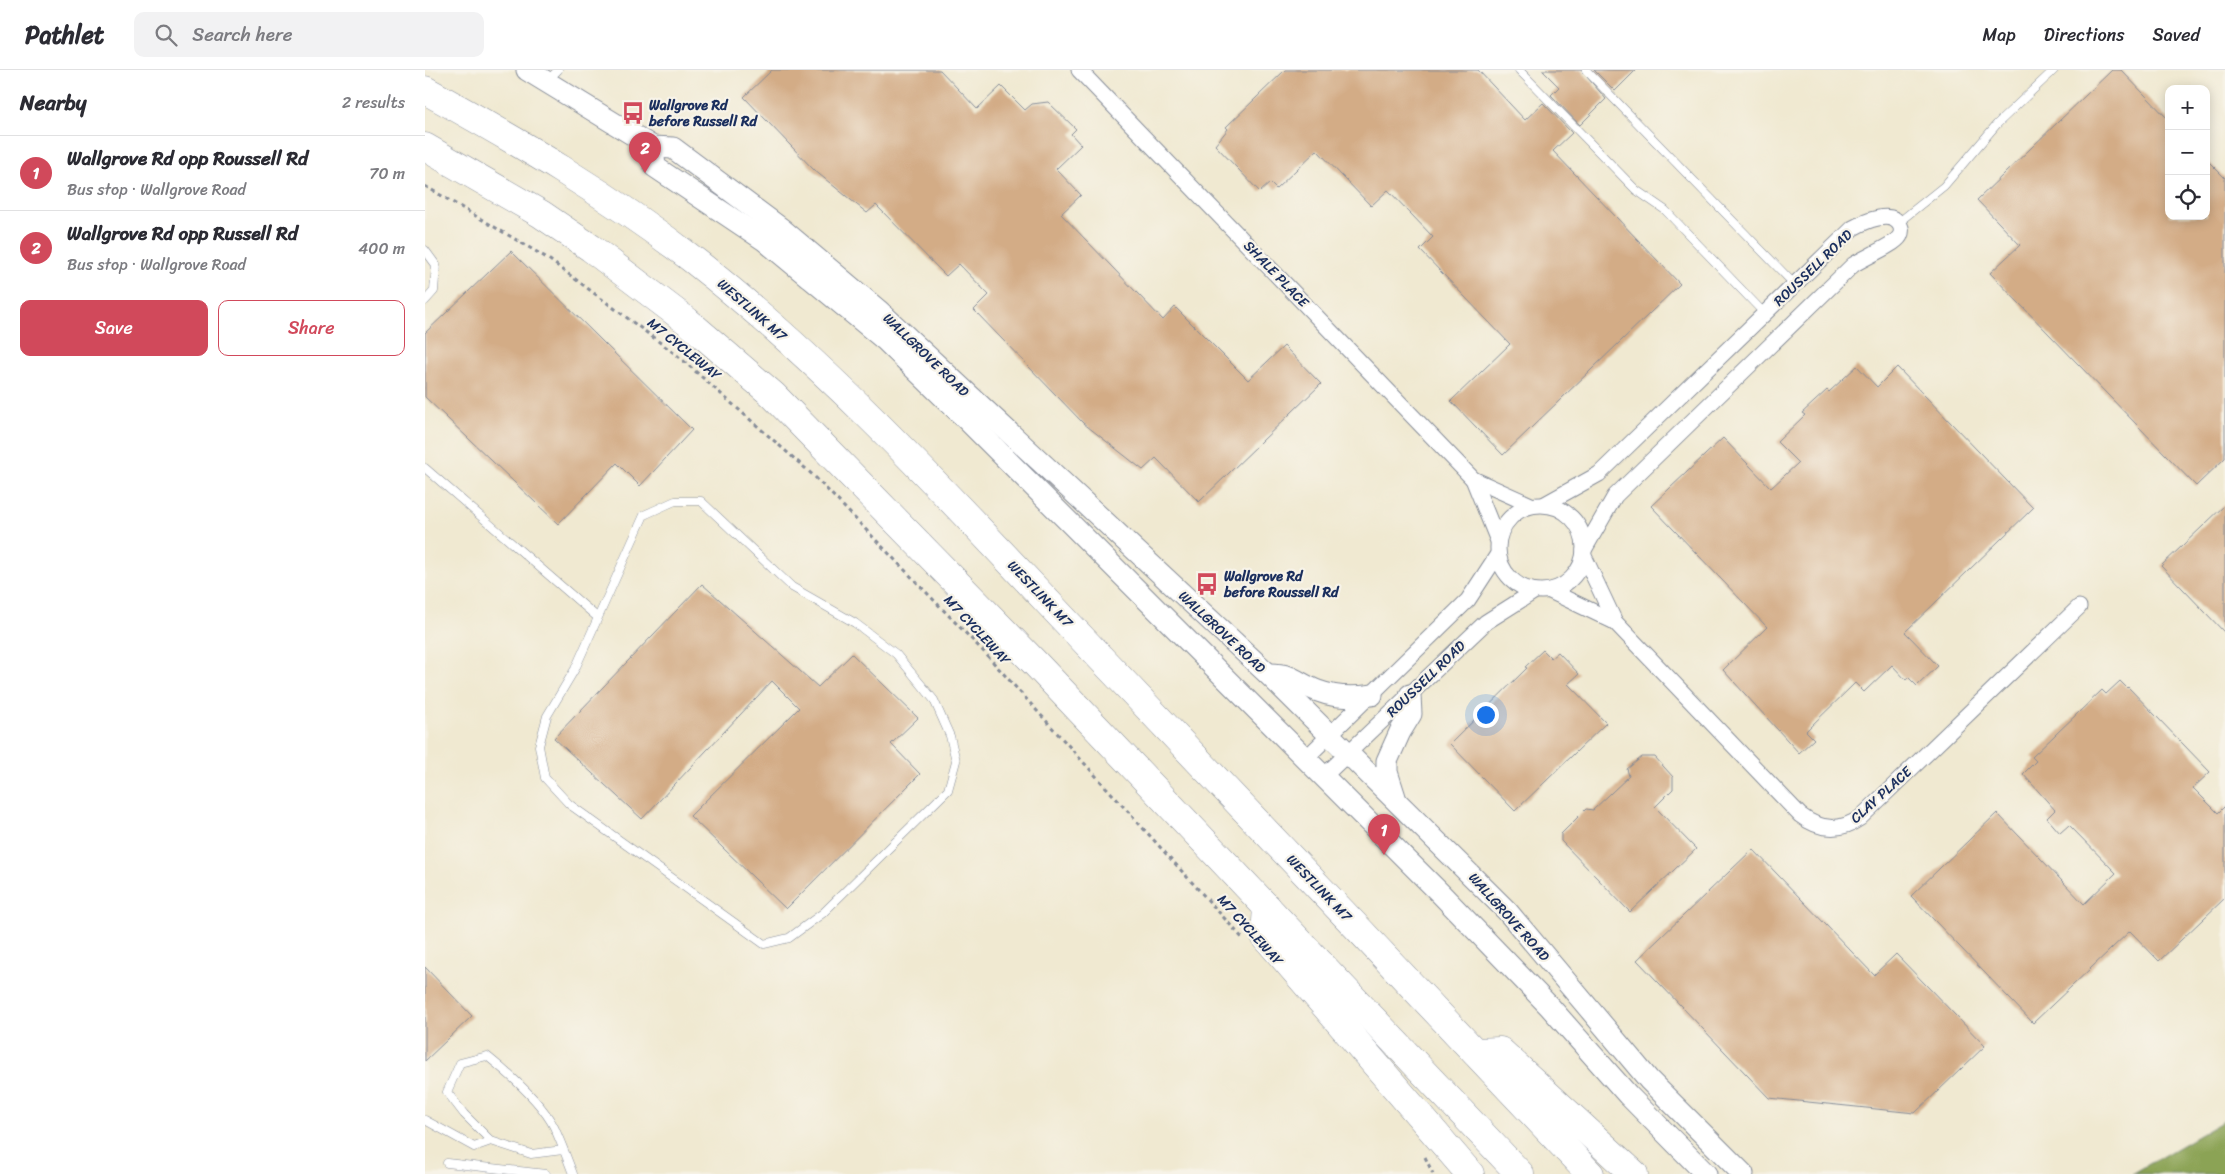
<!DOCTYPE html>
<meta charset="utf-8">
<style>
body{margin:0;font-family:Sriracha,sans-serif;background:#f2f2f3;color:#2b2b33}
.controls{position:absolute;right:15px;top:15px;display:grid;overflow:hidden;border-radius:10px;box-shadow:0 2px 12px #0003}
.controls button{width:45px;height:45px;display:grid;place-items:center;padding:0;border:0;border-bottom:1px solid #e1e1e2;background:#fff;color:#2b2b33;font:25px sans-serif}
.you{position:absolute;left:1060px;top:644px;width:18px;height:18px;margin:-12px;border:4px solid #fff;border-radius:50%;background:#1a73e8;box-shadow:0 0 0 8px #1a73e833}
.badge{display:grid;place-items:center;width:32px;height:32px;border-radius:50%;background:#d1495b;color:#fff;font-size:16px;font-weight:700}
.pin{position:absolute;translate:-50% -41px;filter:drop-shadow(0 1px 2px #0008)}
.pin::after{content:'';position:absolute;top:26px;width:18px;height:15px;background:inherit;clip-path:polygon(0 0,100% 0,50% 100%)}
.list{margin:0;padding:0;list-style:none}
h2{display:flex;justify-content:space-between;align-items:center;height:65px;margin:0;padding:0 20px;font-size:21px}
h2 small{font-size:16px;font-weight:400;color:#7c7c81}
.list li{display:grid;grid-template-columns:32px 1fr auto;gap:15px;align-items:center;box-sizing:border-box;height:75px;padding:0 20px;border-top:1px solid #e1e1e2}
.list b{display:block;font-size:19px;white-space:nowrap}
.list p{margin:0;font-size:16px;white-space:nowrap;color:#7c7c81}
.list em{font-size:16px;font-style:normal;color:#7c7c81}
.actions{display:flex;gap:10px;padding:15px 20px}
.actions a{flex:1;padding:11px 0;border:1px solid #d1495b;border-radius:10px;text-align:center;font-size:18px;color:#d1495b}
.actions .main{background:#d1495b;color:#fff}
.icon{flex:none;width:28px;height:28px;fill:none;stroke:currentColor;stroke-width:2;stroke-linecap:round;stroke-linejoin:round}
.map{position:relative;flex:none;width:1800px;height:1104px;overflow:hidden}
header{display:flex;align-items:center;gap:30px;box-sizing:border-box;height:70px;padding:0 25px;background:#fff;border-bottom:1px solid #e1e1e2}
header strong{font-size:24px}
nav{display:flex;gap:28px;margin-inline-start:auto;font-size:18px}
.search{width:350px;height:45px;background:#f2f2f3;display:flex;align-items:center;gap:12px;box-sizing:border-box;padding:0 18px;border-radius:10px;color:#7c7c81;font-size:19px}
main{display:flex}
aside{flex:1;background:#fff}
.map>svg:first-child{display:block}
</style>
<header>
<strong>Pathlet</strong>
<div class="search"><svg class="icon" aria-label="search" viewBox="0 0 24 24"><circle cx="10" cy="10" r="6"/><path d="M15 15l6 6"/></svg>Search here</div>
<nav><a>Map</a><a>Directions</a><a>Saved</a></nav>
</header>
<main>
<aside>
<h2>Nearby<small>2 results</small></h2>
<ul class="list">
<li><span class="badge">1</span><div><b>Wallgrove Rd opp Roussell Rd</b><p>Bus stop · Wallgrove Road</p></div><em>70 m</em></li>
<li><span class="badge">2</span><div><b>Wallgrove Rd opp Russell Rd</b><p>Bus stop · Wallgrove Road</p></div><em>400 m</em></li>
</ul>
<div class="actions"><a class="main">Save</a><a>Share</a></div>
</aside>
<div class="map">
<svg width="1800" height="1104" viewBox="0 0 1800 1104">
<rect width="100%" height="100%" fill="#f7f3e8"/>
<filter id="ink" filterUnits="userSpaceOnUse"><feTurbulence type="fractalNoise" baseFrequency=".02" numOctaves="2"/><feDisplacementMap in="SourceGraphic" scale="10" xChannelSelector="R" yChannelSelector="G"/><feConvolveMatrix kernelMatrix="1 2 1 2 8 2 1 2 1" color-interpolation-filters="sRGB"/></filter>
<filter id="wash" filterUnits="userSpaceOnUse"><feTurbulence type="fractalNoise" baseFrequency=".0096" numOctaves="4" result="noise"/><feDisplacementMap in="SourceGraphic" scale="20" xChannelSelector="R" yChannelSelector="G"/><feGaussianBlur stdDeviation="1.12" result="paint"/><feColorMatrix in="noise" values="0 0 0 0 0 0 0 0 0 0 0 0 0 0 0 0 0 1.4 0 .05"/><feComposite in="paint" operator="in"/></filter>
<g filter="url(#wash)">
<rect width="100%" height="100%" fill="#f0e9d1"/>
<path fill="#8ba354" stroke="#536959" d="M1800 1050V1104H1707Z"/>
<g id="blocks">
<g fill="#d3ac86">
<path d="M347 0H515L552 39 576 16 600 40 607 34 623 32 651 59 646 64 656 75 631 99 656 125 636 144 738 250 750 237 823 310 859 276 896 314 774 432 731 388 718 400 658 353 549 240 564 225 534 194 521 206 451 135 442 143 389 100 319 27Z"/>
<path d="M860 0H1053L1100 50 1118 33 1147 63 1128 81 1255 214 1078 385 1026 331 1085 274 995 180 1008 167 963 120 946 136 892 80 851 119 845 113 835 122 790 75 803 59 801 57Z"/>
<path d="M1117 0H1156L1181 29 1155 55 1126 25 1134 17Z"/>
<path d="M1169 0H1211L1190 21Z"/>
<path d="M1687 0H1696L1744 50V146H1781V89L1800 108V388L1771 416 1565 203 1595 175 1552 130Z"/>
<path d="M86 181 267 360 215 416 192 393 133 454 0 327V263Z"/>
<path d="M1432 296 1452 317 1472 297 1608 438 1480 562 1513 596 1492 616 1483 607 1481 610 1467 595 1439 622 1430 613 1381 661 1389 669 1374 683 1298 600 1342 557 1226 436 1298 368 1346 418 1373 393 1352 372 1380 345 1377 343 1402 320 1404 322Z"/>
<path d="M1800 435V563L1736 496Z"/>
<path d="M277 514 393 617 427 584 493 648 466 674 495 704 361 839 265 746 374 638 347 611 217 749 129 668Z"/>
<path d="M1118 580 1126 588 1133 582 1154 604 1143 614 1181 653 1090 741 1025 674 1102 598 1100 597Z"/>
<path d="M1695 611 1702 618 1703 617 1785 702 1768 718 1793 743 1800 736V828L1734 891 1705 861 1608 953 1486 826 1572 743 1659 834 1691 803 1644 755 1635 763 1622 748 1630 740 1598 704 1611 691 1607 687 1677 620 1681 624Z"/>
<path d="M1217 687H1230L1248 707V719L1230 737 1271 779 1205 842 1136 771V764L1161 739 1168 740 1204 706 1202 699Z"/>
<path d="M1328 779 1449 905 1471 884 1560 976 1490 1043 1344 1028 1212 890Z"/>
<path d="M0 897 47 946 0 991Z"/>
</g>
</g>
</g>
<g filter="url(#ink)">
<use href="#blocks" fill-opacity="0" stroke="#868c98" stroke-width="1"/>
<g fill="none" stroke-linecap="round" stroke-linejoin="round">
<defs>
<g id="service">
<path d="M1094 0 1211 120 1240 140 1340 244"/>
<path d="M1161 0 1370 215"/>
<path d="M123 10 133 0"/>
<path d="M1474 152 1519 116 1572 54 1629 0"/>
<path d="M0 180 11 195 9 221 0 231"/>
<path d="M0 398 172 547"/>
<path d="M250 431H276L367 517 430 553 471 584 509 630 525 666 531 691 523 720 398 843 364 868 339 874 144 734 120 708 114 676 122 646 150 599 219 445Z"/>
<path d="M0 1050 49 1077 66 1071"/>
<path d="M138 1080 106 1084 66 1071 39 1044 22 1022 35 993 62 986C83 1003 117 1033 129 1057 136 1072 142 1088 148 1104"/>
<path d="M22 1093 121 1104"/>
</g>
<g id="minor">
<path d="M654 0 1048 409 1106 435"/>
<path d="M1048 409 1073 471"/>
<path d="M1120 434 1174 404 1428 158C1439 152 1466 139 1475 155 1477 159 1477 162 1475 166 1470 175 1438 188 1428 195L1190 426 1159 480"/>
<circle cx="1116" cy="478" r="43"/>
<path d="M1159 486 1190 552 1375 745C1394 760 1415 762 1435 748L1654 537"/>
<path d="M1125 521 1190 552"/>
<path d="M880 689 1043 530 1073 484"/>
<path d="M898 707 1061 552 1110 521"/>
</g>
<g id="secondary">
<path d="M102 0 228 77 248 78 358 160 453 240 843 604 1082 841 1224 1010 1318 1104"/>
<path d="M228 77 230 97 339 170 461 271 542 350 1015 823 1125 937 1203 1025 1281 1104"/>
<path d="M843 604C868 603 871 613 893 621 911 628 928 628 947 625"/>
<path d="M970 727 962 702V691L975 662 986 644 985 625"/>
</g>
<g id="motorway">
<path d="M0 20C94 72 186 126 271 192 425 313 555 462 690 603 849 769 1007 937 1165 1104"/>
<path d="M0 77 116 144 166 178 262 251 348 325 611 594 1095 1104"/>
<path d="M842 837 840 866 1045 1104"/>
<path d="M1050 982 1075 981 1209 1104"/>
</g>
</defs>
<use href="#service" stroke="#868c98" stroke-width="9"/>
<use href="#minor" stroke="#868c98" stroke-width="17"/>
<use href="#secondary" stroke="#868c98" stroke-width="23"/>
<use href="#motorway" stroke="#868c98" stroke-width="29"/>
<g stroke="#868c98" stroke-width="3" stroke-dasharray="4 4" stroke-linecap="butt">
<path d="M0 116 122 188 253 286 389 406 558 581 819 870"/>
<path d="M1000 1087 1008 1104"/>
</g>
<use href="#service" stroke="#fff" stroke-width="8"/>
<use href="#minor" stroke="#fff" stroke-width="15"/>
<use href="#secondary" stroke="#fff" stroke-width="21"/>
<use href="#motorway" stroke="#fff" stroke-width="28"/>
</g>
</g>
<defs>
<symbol id="bus-bare" viewBox="-9 -9 18 18"><path d="M-5-6H5V4H4V6H2V4H-2V6H-4V4H-5ZM-3.5-4V0h7V-4ZM-3.5 1.2v1.5H-2V1.2ZM2 1.2v1.5H3.5V1.2Z" fill="#d1495b" stroke="#f7f3e8" stroke-width="2.5" paint-order="stroke"/></symbol>
</defs>
<g fill-rule="evenodd">
<use href="#bus-bare" x="192" y="27" width="32" height="32"/>
<use href="#bus-bare" x="766" y="498" width="32" height="32"/>
</g>
<g text-anchor="middle" dominant-baseline="central" stroke-width="4.5" stroke-linejoin="round" paint-order="stroke">
<g font-size="14" font-weight="bold" fill="#1b2f5e" stroke="#f7f3e8" text-anchor="start">
<text x="224" y="35">Wallgrove Rd<tspan x="224" dy="16">before Russell Rd</tspan></text>
<text x="799" y="506">Wallgrove Rd<tspan x="799" dy="16">before Roussell Rd</tspan></text>
</g>
<g font-size="14" fill="#1b2f5e" stroke="#f7f3e8">
<text transform="translate(1388 198) rotate(-44)">ROUSSELL ROAD</text>
<text transform="translate(851 204) rotate(46)">SHALE PLACE</text>
<text transform="translate(327 240) rotate(41)">WESTLINK M7</text>
<text transform="translate(259 279) rotate(39)">M7 CYCLEWAY</text>
<text transform="translate(501 285) rotate(44)">WALLGROVE ROAD</text>
<text transform="translate(615 524) rotate(46)">WESTLINK M7</text>
<text transform="translate(552 560) rotate(47)">M7 CYCLEWAY</text>
<text transform="translate(797 562) rotate(43)">WALLGROVE ROAD</text>
<text transform="translate(1001 609) rotate(-44)">ROUSSELL ROAD</text>
<text transform="translate(1456 725) rotate(-42)">CLAY PLACE</text>
<text transform="translate(894 818) rotate(46)">WESTLINK M7</text>
<text transform="translate(1084 847) rotate(48)">WALLGROVE ROAD</text>
<text transform="translate(825 860) rotate(48)">M7 CYCLEWAY</text>
</g>
</g>
</svg>
<div class="controls">
<button>+</button>
<button>−</button>
<button><svg class="icon" aria-label="locate" viewBox="0 0 24 24"><circle cx="12" cy="12" r="6"/><path d="M12 2v4M12 18v4M2 12h4M18 12h4"/></svg></button>
</div>
<div class="you"></div>
<div class="pin badge" style="left:959px;top:785px">1</div>
<div class="pin badge" style="left:220px;top:103px">2</div>
</div>
</main>
